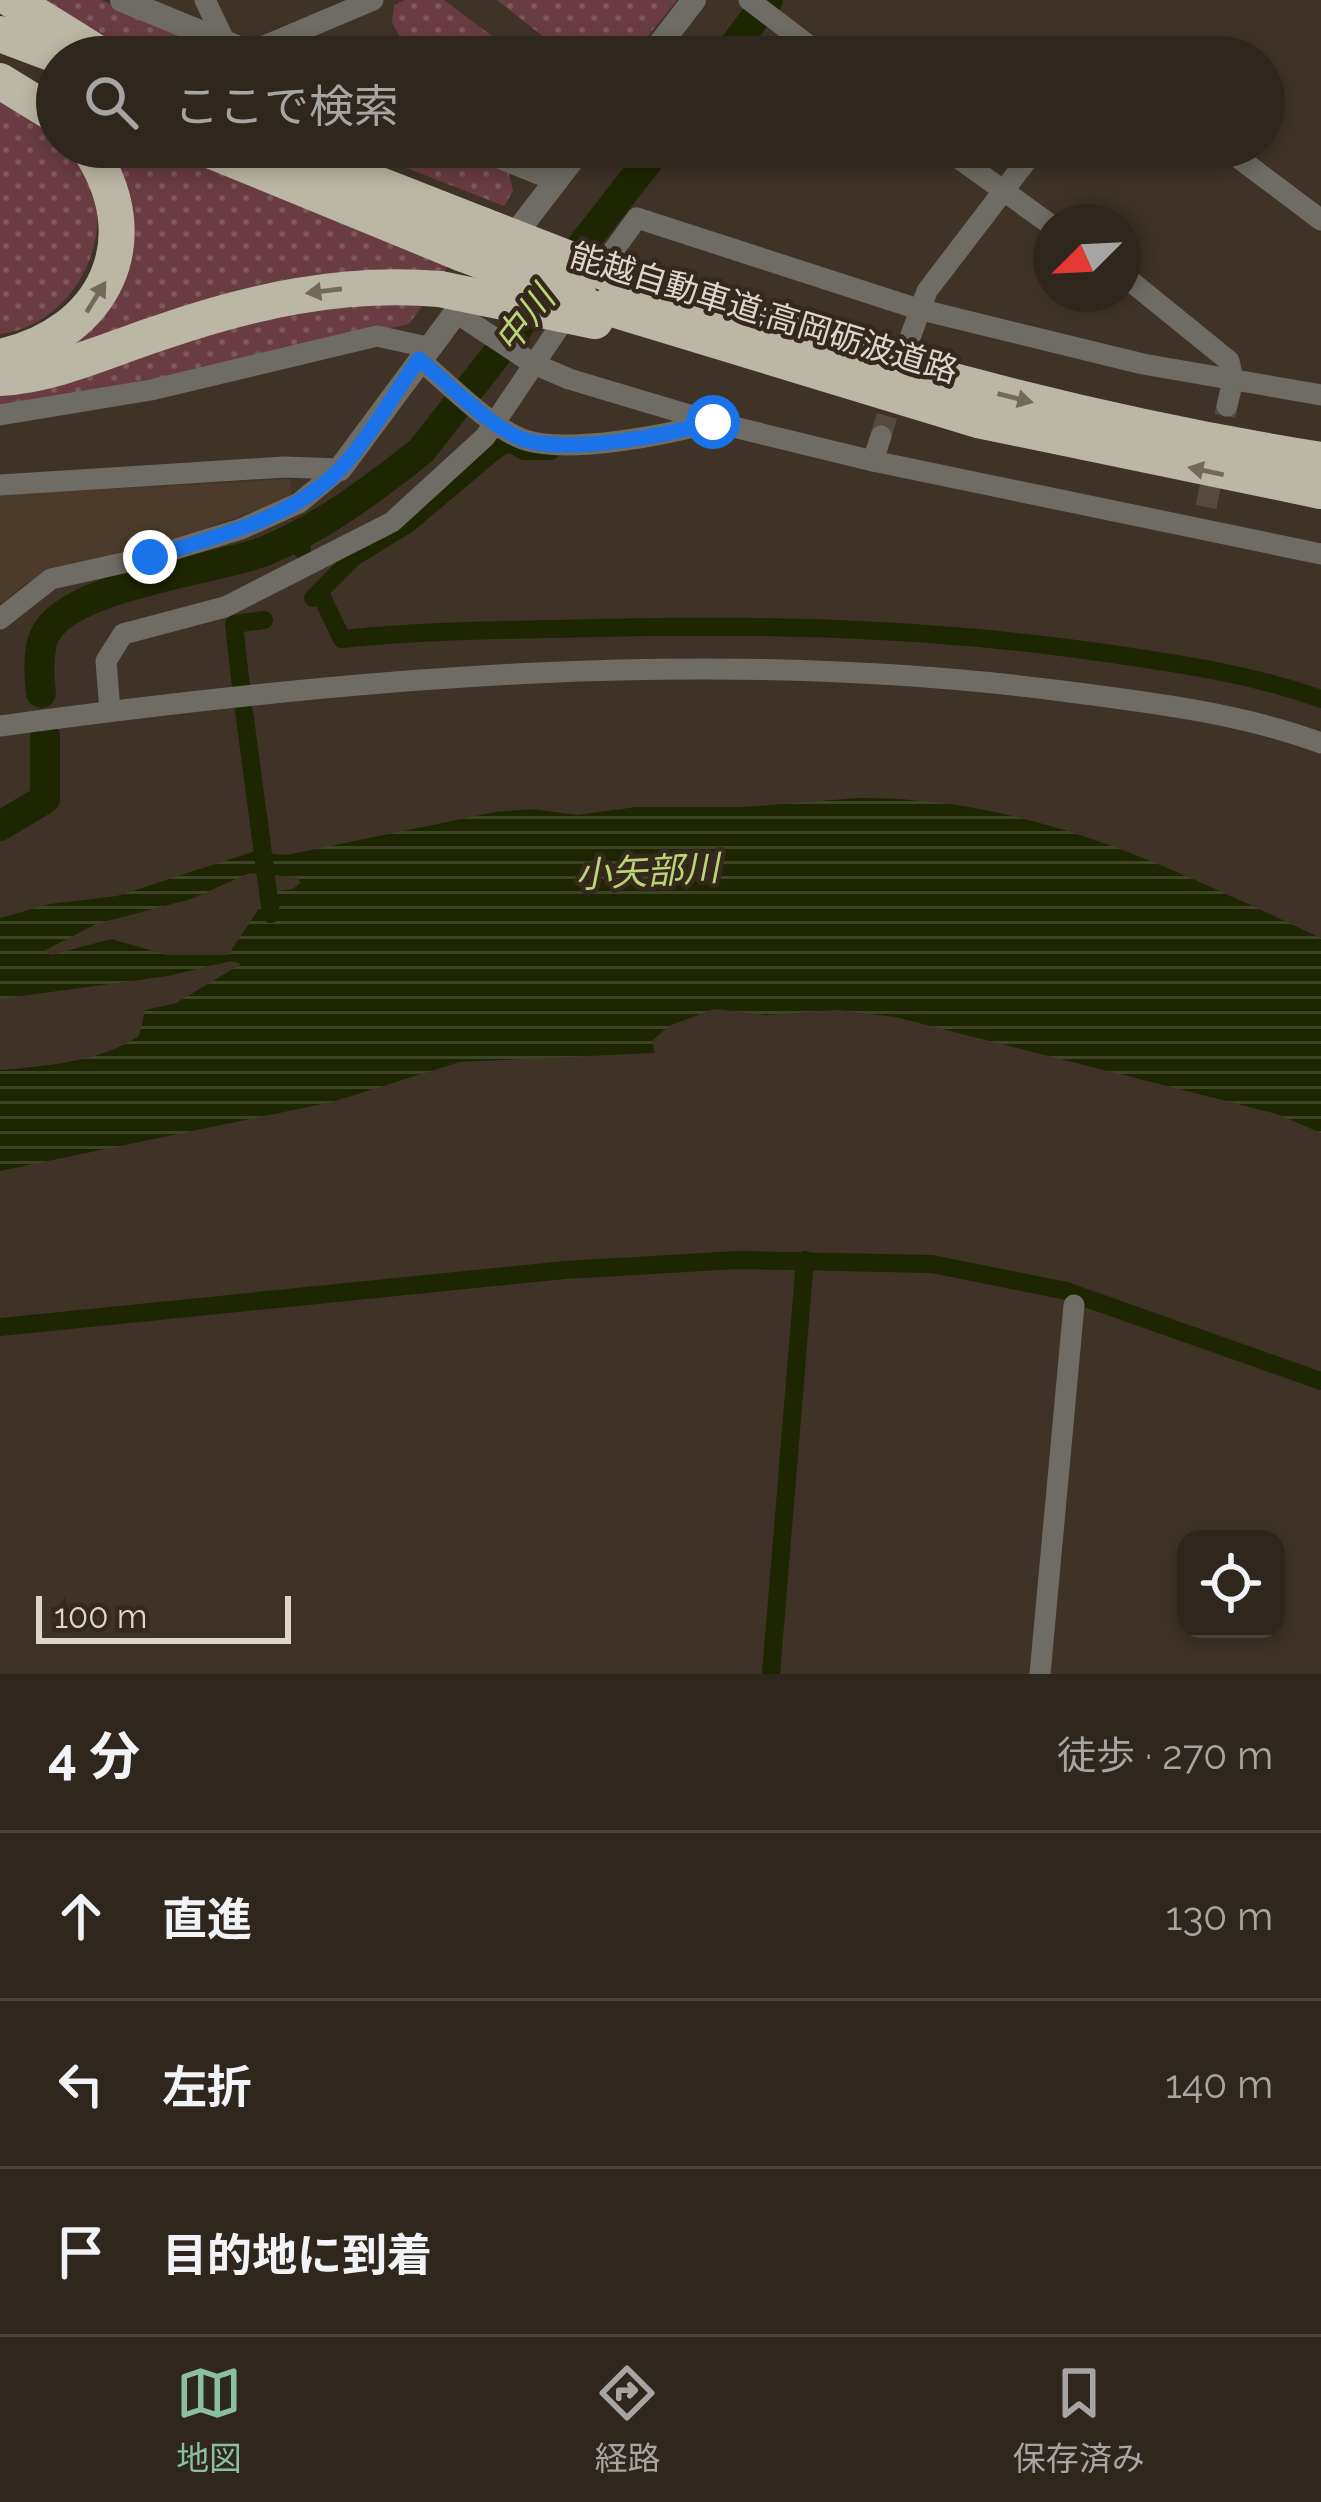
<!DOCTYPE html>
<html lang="ja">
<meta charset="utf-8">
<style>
body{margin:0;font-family:Raleway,"Noto Sans JP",sans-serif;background:#372e26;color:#f1f3f6}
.controls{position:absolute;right:36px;bottom:36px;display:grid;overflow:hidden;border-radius:24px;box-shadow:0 6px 18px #0003}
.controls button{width:108px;height:108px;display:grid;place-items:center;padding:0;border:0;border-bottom:3px solid #4a433b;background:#2f261d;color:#f1f3f6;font:60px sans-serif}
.compass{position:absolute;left:1033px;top:204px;width:108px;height:108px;border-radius:50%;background:#2f261d;box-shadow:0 6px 18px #0003;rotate:246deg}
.scale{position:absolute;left:36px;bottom:30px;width:255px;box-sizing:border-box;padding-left:12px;border:6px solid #ddd5ce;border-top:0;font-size:33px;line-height:42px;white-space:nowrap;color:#ddd5ce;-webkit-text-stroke:9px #35291d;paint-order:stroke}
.stop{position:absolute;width:36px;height:36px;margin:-27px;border:9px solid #1a73e8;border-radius:50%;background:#fff}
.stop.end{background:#1a73e8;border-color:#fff;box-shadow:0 3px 12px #0008}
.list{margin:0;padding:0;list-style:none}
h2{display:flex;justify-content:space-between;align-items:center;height:156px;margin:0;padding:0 48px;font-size:51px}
h2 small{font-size:39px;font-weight:400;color:#a7a5a4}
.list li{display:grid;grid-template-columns:78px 1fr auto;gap:36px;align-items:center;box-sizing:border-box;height:168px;padding:0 48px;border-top:3px solid #4a433b}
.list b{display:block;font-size:45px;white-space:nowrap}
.list em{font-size:39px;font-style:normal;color:#a7a5a4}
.icon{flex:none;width:66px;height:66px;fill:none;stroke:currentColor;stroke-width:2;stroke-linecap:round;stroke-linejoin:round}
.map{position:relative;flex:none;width:1321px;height:1674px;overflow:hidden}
.search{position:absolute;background:#2f261d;box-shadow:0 6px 18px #0003;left:36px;right:36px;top:36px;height:132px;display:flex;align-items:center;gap:30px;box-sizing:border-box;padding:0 42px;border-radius:66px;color:#a7a5a4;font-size:45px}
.sheet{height:660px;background:#2f261d}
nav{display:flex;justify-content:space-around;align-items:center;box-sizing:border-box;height:168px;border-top:3px solid #4a433b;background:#2f261d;font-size:33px;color:#a7a5a4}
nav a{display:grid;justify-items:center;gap:6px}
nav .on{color:#8abfa5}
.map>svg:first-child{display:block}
</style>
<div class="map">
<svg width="1321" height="1674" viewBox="0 0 1321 1674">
<defs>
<pattern id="grass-dots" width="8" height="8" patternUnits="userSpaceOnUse" patternTransform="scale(3)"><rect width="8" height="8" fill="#693c43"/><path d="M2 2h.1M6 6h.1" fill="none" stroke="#7e575d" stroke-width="1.8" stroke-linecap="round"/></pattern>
<pattern id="water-rules" width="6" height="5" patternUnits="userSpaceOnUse" patternTransform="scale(3)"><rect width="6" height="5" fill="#1d2601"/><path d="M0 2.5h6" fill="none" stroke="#3d4525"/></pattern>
</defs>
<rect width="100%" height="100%" fill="#3f3327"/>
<path fill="#4c3b2a" d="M290 479 292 498 155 546 69 564 25 584 0 604V495Z"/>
<g fill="url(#grass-dots)">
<path d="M41 0H101L233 57H144Z"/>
<path d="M405 0H444L520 57H410L392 22 394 5Z"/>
<path d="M497 0H677L631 57H569Z"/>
<path d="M0 98 52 134 57 147H67C132 207 85 324 0 334Z"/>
<path d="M101 147H160L448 265 441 279 52 356 109 306Z"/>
<path d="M353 147H452L508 170 513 191 504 206Z"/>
<path d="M425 302 409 324 90 396 0 407V389L300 307Z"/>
</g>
<path fill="url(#water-rules)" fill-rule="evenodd" d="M857 798C1032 797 1167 866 1321 938V1133L1277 1114 895 1017 838 1010 766 1015 714 1009 669 1026 652 1041 655 1053 460 1062 332 1102 0 1171V1070C47 1066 99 1062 139 1036L145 1010 176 1003 241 964 231 961 168 976 0 999V918L50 904 117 896 252 852 287 855 495 812 532 809 577 815 636 807H745ZM250 873 297 877 300 883 293 889 270 892 228 955H167L111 939 51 955 44 951 96 924 191 899Z"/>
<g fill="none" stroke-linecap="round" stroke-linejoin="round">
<g stroke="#1d2601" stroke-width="18">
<path d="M296 536 302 550"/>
<path d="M321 595 342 639C427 630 512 630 597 628 766 624 931 628 1098 652 1174 663 1248 673 1321 699"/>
<path d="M313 598 354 557 409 523 498 448 510 443 524 451H551"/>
<path d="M241 687 234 624 264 620"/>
<path d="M244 711 271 914"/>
<path d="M0 1327 565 1270 738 1260 932 1264 1066 1291 1321 1381"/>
<path d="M771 1674 805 1260"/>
</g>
<g stroke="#1d2601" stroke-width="30">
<path d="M726 57 768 0"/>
<path d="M41 693C39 677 38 652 44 637 65 585 214 571 265 551 321 528 373 489 421 451L659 147"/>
<path d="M0 826 45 799V736"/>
</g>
<g stroke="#574b40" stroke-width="21" stroke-dasharray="21 10" stroke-linecap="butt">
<path d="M881 436 896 385"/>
<path d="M1206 507 1227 406"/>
</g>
<g stroke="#6f6c65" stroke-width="21">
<path d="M205 0 225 42"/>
<path d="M749 0 824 57"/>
<path d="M250 52 373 0"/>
<path d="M1103 57H1104"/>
<path d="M943 147 1051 225"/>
<path d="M1224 147 1321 220"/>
<path d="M1123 275 1229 361 1233 380 1227 406"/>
<path d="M595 276 637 218 918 309 1143 364 1321 395"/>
<path d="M455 312 532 363 569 379 713 422 873 461 1321 554"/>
<path d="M911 335 927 291 1037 147"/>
<path d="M419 359C445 381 493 430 525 440 570 454 667 435 713 422"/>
<path d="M0 415 151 390 377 336 427 347"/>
<path d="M873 461 881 436"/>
<path d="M0 485 284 467 340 469"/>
<path d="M0 619 51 579 150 557 241 529 299 503 340 469"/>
<path d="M110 711 106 661 123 634 225 607 392 522 485 437 570 311"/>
<path d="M0 726C351 678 710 645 1062 691 1147 702 1241 713 1321 743"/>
<path d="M1040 1674 1074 1305"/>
</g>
<g stroke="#6f6c65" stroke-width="24">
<path d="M122 0 261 57"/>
<path d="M650 57 694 0"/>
<path d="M476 147 557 180"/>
<path d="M506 246 582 147"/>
<path d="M340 469 474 288"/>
</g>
<g stroke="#bcb7a4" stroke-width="36">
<path d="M12 0 104 57"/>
<path d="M0 34 61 57"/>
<path d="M0 81 57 116"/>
<path d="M202 147 463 254"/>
<path d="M283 147 482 225"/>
<path d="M621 279C850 358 1082 422 1321 460"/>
<path d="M606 307 978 420 1321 491"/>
<path d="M0 357C105 334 151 239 88 147"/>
<path d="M0 378C55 375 107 350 159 333 251 301 342 281 440 289"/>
</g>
<g stroke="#bcb7a4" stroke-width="36">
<path d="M482 225 621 279"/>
<path d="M463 254 580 298"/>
<path d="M440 289 595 321"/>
</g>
</g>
<defs><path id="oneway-solid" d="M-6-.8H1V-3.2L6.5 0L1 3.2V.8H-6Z" transform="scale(3)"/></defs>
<g fill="#72695a">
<use href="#oneway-solid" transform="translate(324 291) rotate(173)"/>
<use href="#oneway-solid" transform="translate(96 297) rotate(-58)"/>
<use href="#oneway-solid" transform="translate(1015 398) rotate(14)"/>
<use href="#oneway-solid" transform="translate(1206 471) rotate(-168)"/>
</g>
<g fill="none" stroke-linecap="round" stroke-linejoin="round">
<path stroke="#1a73e8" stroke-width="15" d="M150 557C215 537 286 521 336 473 365 445 394 393 419 359 445 381 493 430 525 440 572 454 667 435 713 422"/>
</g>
<g text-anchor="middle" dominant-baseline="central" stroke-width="9" stroke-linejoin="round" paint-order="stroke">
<g font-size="33" fill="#ddd5ce" stroke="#35291d">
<text transform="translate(764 313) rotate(17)">能越自動車道;高岡砺波道路</text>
</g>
<g font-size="36" font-style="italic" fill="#bad573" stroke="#35291d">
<text transform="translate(524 319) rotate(-52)">中川</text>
<text transform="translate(647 871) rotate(-3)">小矢部川</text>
</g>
</g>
</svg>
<div class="controls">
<button><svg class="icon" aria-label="locate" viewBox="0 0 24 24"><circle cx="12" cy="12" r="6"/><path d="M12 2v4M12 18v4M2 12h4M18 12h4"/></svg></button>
</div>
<svg class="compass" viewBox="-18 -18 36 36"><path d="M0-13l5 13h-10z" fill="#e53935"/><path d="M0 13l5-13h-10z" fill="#a7a5a4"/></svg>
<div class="scale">100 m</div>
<div class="stop" style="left:713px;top:422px"></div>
<div class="stop end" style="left:150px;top:557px"></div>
<div class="search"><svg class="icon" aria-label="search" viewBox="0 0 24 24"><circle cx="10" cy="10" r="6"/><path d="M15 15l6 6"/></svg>ここで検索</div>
</div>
<section class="sheet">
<h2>4 分<small>徒歩 · 270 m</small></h2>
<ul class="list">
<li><svg class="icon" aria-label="ahead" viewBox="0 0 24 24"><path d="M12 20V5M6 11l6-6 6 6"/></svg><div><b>直進</b></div><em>130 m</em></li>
<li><svg class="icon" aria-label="left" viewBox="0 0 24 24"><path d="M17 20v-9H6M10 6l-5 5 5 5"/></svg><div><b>左折</b></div><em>140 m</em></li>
<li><svg class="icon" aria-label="arrive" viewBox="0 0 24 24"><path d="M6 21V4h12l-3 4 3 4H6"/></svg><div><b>目的地に到着</b></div></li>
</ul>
</section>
<nav>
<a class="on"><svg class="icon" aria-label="map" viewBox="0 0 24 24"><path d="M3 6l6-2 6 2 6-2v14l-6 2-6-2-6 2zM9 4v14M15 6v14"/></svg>地図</a>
<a><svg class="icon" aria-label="directions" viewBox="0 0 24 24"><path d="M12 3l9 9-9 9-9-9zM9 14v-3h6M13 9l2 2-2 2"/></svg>経路</a>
<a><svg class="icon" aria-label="saved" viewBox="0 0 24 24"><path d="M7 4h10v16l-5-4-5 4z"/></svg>保存済み</a>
</nav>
